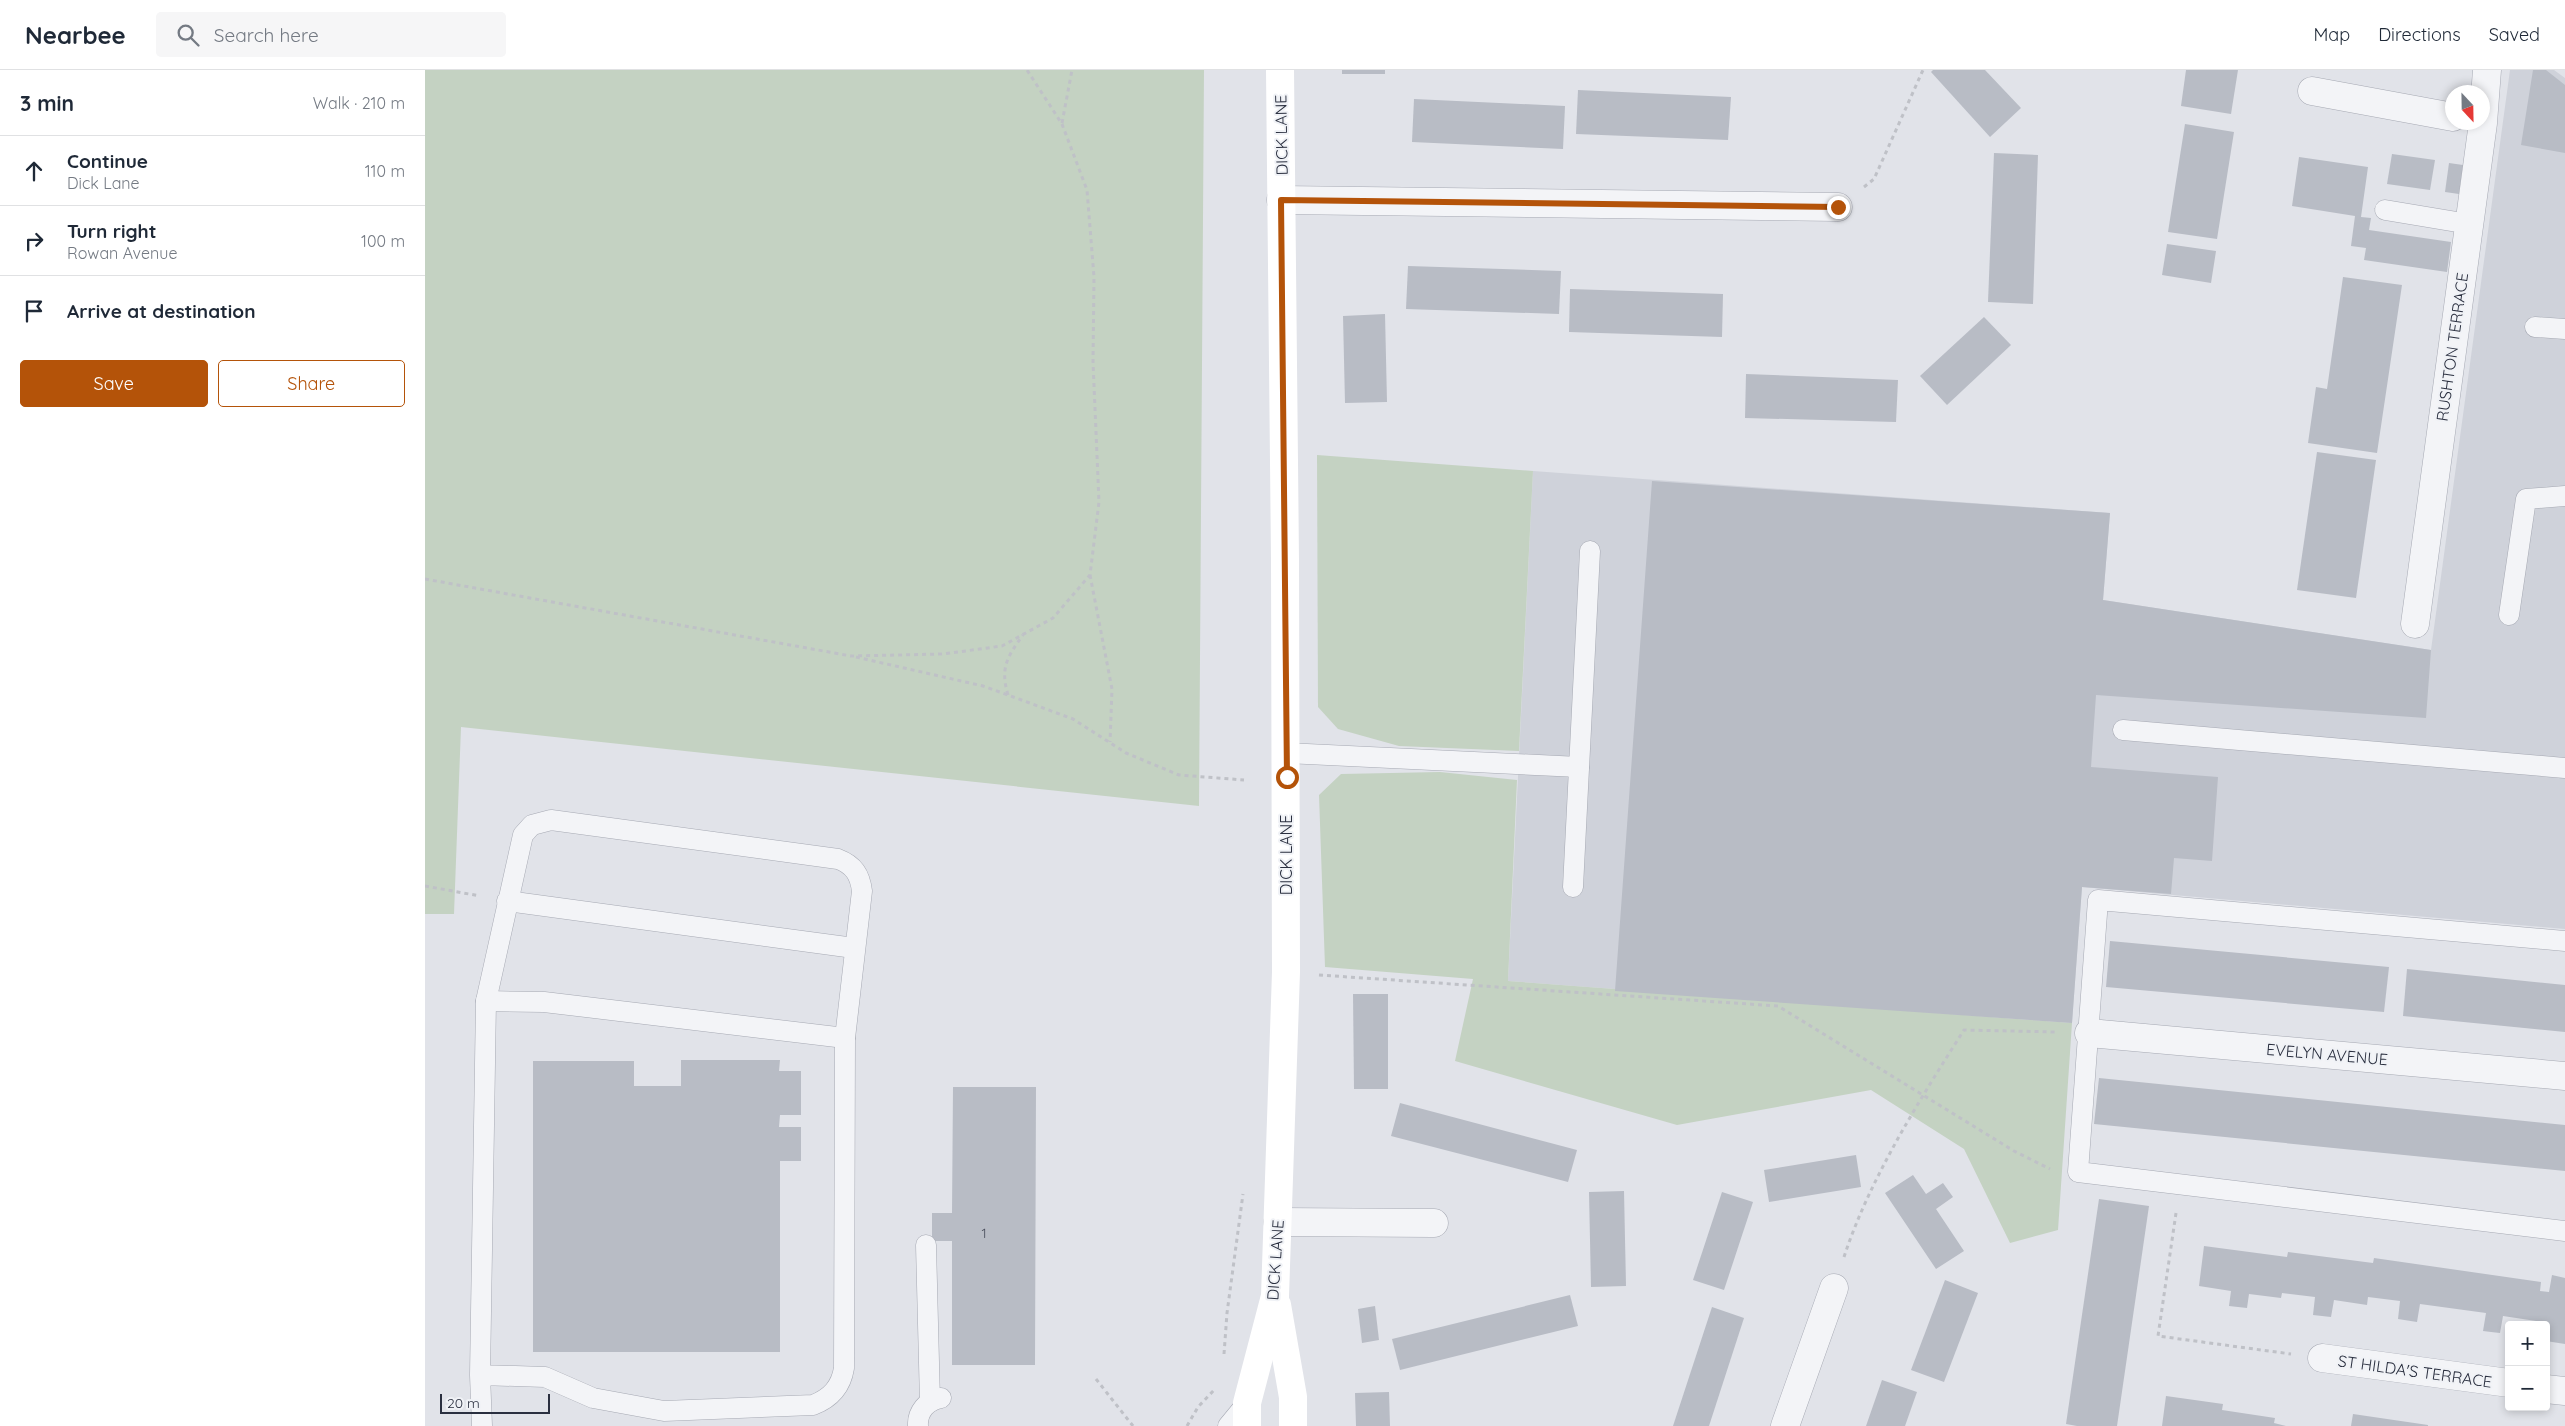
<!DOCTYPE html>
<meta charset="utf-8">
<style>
body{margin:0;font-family:Quicksand,sans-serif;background:#f6f6f7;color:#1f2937}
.controls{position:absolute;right:15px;bottom:15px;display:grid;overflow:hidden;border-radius:5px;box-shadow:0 2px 8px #0003}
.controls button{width:45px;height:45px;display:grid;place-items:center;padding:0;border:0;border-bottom:1px solid #e0e1e3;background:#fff;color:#1f2937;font:25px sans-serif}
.compass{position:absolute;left:2020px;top:15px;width:45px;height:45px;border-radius:50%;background:#fff;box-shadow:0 2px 8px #0003;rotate:158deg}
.scale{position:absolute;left:15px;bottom:12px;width:110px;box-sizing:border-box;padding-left:5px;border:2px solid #2a2f3f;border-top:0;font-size:14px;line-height:18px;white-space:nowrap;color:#2a2f3f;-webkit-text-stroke:4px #f0f2f6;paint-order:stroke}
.stop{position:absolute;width:15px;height:15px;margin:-11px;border:4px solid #b45309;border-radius:50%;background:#fff}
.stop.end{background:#b45309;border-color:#fff;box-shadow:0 1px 5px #0008}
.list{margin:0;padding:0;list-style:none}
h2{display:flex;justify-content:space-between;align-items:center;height:65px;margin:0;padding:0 20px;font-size:21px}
h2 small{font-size:16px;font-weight:400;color:#747a83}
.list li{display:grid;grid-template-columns:32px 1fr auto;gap:15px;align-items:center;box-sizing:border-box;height:70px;padding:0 20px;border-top:1px solid #e0e1e3}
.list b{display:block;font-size:19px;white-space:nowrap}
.list p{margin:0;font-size:16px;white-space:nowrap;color:#747a83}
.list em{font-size:16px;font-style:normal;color:#747a83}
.actions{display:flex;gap:10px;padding:15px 20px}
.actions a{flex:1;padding:11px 0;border:1px solid #b45309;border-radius:5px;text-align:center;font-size:18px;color:#b45309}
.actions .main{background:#b45309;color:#fff}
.icon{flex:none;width:28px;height:28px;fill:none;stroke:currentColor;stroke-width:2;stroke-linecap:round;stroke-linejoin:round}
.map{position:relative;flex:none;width:2140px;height:1356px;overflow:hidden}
header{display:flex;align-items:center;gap:30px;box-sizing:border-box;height:70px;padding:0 25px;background:#fff;border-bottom:1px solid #e0e1e3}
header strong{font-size:24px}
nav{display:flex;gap:28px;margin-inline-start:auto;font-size:18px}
.search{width:350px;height:45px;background:#f6f6f7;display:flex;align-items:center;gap:12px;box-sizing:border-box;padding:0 18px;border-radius:5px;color:#747a83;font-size:19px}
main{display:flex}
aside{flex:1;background:#fff}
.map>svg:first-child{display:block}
</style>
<header>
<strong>Nearbee</strong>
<div class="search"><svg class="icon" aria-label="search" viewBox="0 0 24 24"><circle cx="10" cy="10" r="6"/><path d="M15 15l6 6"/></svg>Search here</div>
<nav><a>Map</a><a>Directions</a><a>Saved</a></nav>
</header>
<main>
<aside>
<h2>3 min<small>Walk · 210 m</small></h2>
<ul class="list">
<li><svg class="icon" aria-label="ahead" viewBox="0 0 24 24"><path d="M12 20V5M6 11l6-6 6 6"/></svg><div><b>Continue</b><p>Dick Lane</p></div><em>110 m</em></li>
<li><svg class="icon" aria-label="right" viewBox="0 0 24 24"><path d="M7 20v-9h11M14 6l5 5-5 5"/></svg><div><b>Turn right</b><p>Rowan Avenue</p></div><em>100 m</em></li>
<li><svg class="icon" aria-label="arrive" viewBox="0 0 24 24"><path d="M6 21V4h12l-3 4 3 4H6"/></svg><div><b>Arrive at destination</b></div></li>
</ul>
<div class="actions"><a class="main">Save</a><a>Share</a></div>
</aside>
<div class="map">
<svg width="2140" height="1356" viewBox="0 0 2140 1356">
<rect width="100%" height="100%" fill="#e1e3e9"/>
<path fill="#cfd2da" d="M2085 0H2129L2140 8V859L1657 817 1647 953 1083 911 1108 401 1685 443 1678 530 2006 580Z"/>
<g fill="#c4d2c2">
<path d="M0 0H779L774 736 36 657 29 844H0Z"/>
<path d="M892 385 1108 401 1094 681 974 676 913 659 893 637Z"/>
<path d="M1015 702 1092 710 1083 911 1647 953 1633 1160 1585 1173 1539 1079 1446 1020 1252 1055 1030 991 1048 909 900 897 894 725 916 704Z"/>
</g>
<g fill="#b8bcc5">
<rect x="917" y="0" width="43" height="4"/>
<path d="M1508 0H1560L1596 38 1565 67 1506 2Z"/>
<path d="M1761 0H1813L1806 44 1756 36Z"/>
<path d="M2108 0H2121L2140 15V83L2096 75Z"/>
<path d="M1153 20 1306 27 1303 70 1151 64Z"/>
<path d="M989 29 1140 36 1138 79 987 72Z"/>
<path d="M1760 54 1809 62 1792 169 1743 162Z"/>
<path d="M1569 83 1613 85 1608 234 1563 232Z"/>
<path d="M1967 84 2010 90 2005 120 1962 114Z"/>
<path d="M1874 87 1943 97 1936 147 1946 148 1944 160 2026 172 2022 202 1939 190 1941 178 1926 176 1930 146 1867 136Z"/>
<path d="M2024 93 2038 95 2034 124 2020 122Z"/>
<path d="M1742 174 1791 181 1786 213 1737 205Z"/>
<path d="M983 196 1136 201 1134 244 981 239Z"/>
<path d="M1918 207 1977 215 1952 383 1883 373 1891 317 1902 319Z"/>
<path d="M1145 219 1298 224 1297 267 1144 262Z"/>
<path d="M960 244 962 332 920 333 918 246Z"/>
<path d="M1559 247 1586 275 1522 335 1495 306Z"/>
<path d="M1321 304 1473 310 1471 352 1320 348Z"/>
<path d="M1892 382 1951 390 1931 528 1872 520Z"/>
<path d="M1227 411 1685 443 1678 530 2006 580 2001 648 1671 625 1666 697 1793 707 1787 791 1749 788 1746 824 1657 817 1647 953 1190 921Z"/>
<path d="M1685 871 1964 897 1959 942 1681 917Z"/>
<path d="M1982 899 2140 915V962L1978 946Z"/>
<path d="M928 924H963V1019H929Z"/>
<path d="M256 990H355L354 1001H376V1045H355L354 1057H376V1091H355V1282H108V991H209V1016H256Z"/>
<path d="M1674 1008 2140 1055V1101L1669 1054Z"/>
<path d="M528 1017H611L610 1295H527V1171H507V1143H527Z"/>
<path d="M975 1033 1152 1080 1143 1112 966 1066Z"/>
<path d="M1431 1085 1436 1117 1344 1132 1339 1100Z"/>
<path d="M1488 1105 1501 1124 1518 1113 1528 1127 1511 1139 1539 1181 1511 1199 1460 1123Z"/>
<path d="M1199 1121 1201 1216 1166 1217 1164 1122Z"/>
<path d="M1297 1122 1328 1132 1299 1220 1268 1210Z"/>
<path d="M1674 1129 1724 1136 1692 1356H1652L1641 1354Z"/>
<path d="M1779 1176 1862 1187 1863 1182 1948 1193 1949 1188 2116 1212 2115 1221 2124 1222 2127 1205 2140 1208V1274L2121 1271V1255H2111V1251L2078 1246 2075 1263 2066 1262 2058 1261 2061 1243 1995 1234 1992 1252 1973 1249 1975 1231 1943 1227 1942 1235 1909 1230 1906 1247 1888 1245 1890 1227 1857 1223 1856 1228 1824 1224 1822 1238 1804 1236 1806 1221 1774 1216Z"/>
<path d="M1520 1210 1553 1223 1519 1312 1486 1300Z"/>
<path d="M1145 1225 1153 1256 975 1300 967 1269Z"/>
<path d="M950 1236 954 1270 937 1273 933 1239Z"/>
<path d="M1287 1237 1319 1248 1284 1356H1248Z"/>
<path d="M1457 1310 1492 1322 1480 1356H1441Z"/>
<path d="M964 1322 965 1356H931L930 1323Z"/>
<path d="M1741 1326 1798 1334 1797 1340 1850 1348 1849 1353 1861 1356H1737Z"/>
<path d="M1928 1344 2003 1355V1356H1926Z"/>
</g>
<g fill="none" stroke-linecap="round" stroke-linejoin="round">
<defs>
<g id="lane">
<path d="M1960 140 2044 154"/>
<path d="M2110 257 2140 259"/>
<path d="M2084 545 2101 429 2140 426"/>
<path d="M1698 660 2140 698"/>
<path d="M861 683 1154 697"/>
<path d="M1148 817 1165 481"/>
<path d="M82 831 429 878"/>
<path d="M2140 871 1673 830 1653 1102 2140 1161"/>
<path d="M61 931 119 932 420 968"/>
<path d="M501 1175 505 1332"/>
<path d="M55 1305 120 1307 168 1328 239 1341 388 1335C406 1328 416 1317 419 1298L420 968 437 821C435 805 429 795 413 789L126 750 107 755 98 765 61 931 55 1305 57 1356"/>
<path d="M493 1356C492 1342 502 1330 516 1328"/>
<path d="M803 1356 822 1333"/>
</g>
<g id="street">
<path d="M1887 21 2028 47"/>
<path d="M856 130 1413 137"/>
<path d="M1990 554 2058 53 2062 0"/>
<path d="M1664 963 2140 1006"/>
<path d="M853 1152 1009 1153"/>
<path d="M1897 1288 2084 1313"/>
<path d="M2121 1319 2140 1321"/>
<path d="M1360 1356 1409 1218"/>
</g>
</defs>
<use href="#lane" stroke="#a6a9b3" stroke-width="21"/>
<use href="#street" stroke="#a6a9b3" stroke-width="29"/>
<g stroke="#bfc1c7" stroke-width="3" stroke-dasharray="4 4" stroke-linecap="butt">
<path d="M637 53 647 0"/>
<path d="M1439 117 1449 109 1498 0"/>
<path d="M665 505 687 619 685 672"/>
<path d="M0 509 426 586 518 584 577 576 628 548 665 505 674 432 668 292 669 207 662 120 637 54 602 0"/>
<path d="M431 587 558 616 583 625 648 649 701 683 754 705 819 710"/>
<path d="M583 625C575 598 582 587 598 565"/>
<path d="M0 816 55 826"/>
<path d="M894 905 1353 936 1589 1081 1625 1099"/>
<path d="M1751 1143 1733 1266 1866 1284"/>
<path d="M1419 1187C1444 1110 1495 1029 1539 960L1631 962"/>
<path d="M799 1284 802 1243 818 1124"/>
<path d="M671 1309 708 1356"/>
<path d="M762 1356 773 1337 790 1319"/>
</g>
<use href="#lane" stroke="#f3f4f7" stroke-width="20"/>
<use href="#street" stroke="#f3f4f7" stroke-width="28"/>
<g stroke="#fff" stroke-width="28">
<path d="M852 1235 868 1327V1356"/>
<path d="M822 1356V1333L850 1226 861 902 860 490 855 0"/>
</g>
</g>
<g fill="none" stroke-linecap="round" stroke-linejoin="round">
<path stroke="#b45309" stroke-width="6" d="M862 707 856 130 1413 137"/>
</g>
<g text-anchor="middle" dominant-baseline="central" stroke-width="4" stroke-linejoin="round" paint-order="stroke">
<g font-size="14" fill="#4e5260">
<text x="559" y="1163">1</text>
</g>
<g font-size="16" fill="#2a2f3f" stroke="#f0f2f6">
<text transform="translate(856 65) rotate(-91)">DICK LANE</text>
<text transform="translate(2027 277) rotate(-82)">RUSHTON TERRACE</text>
<text transform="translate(861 785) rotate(-90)">DICK LANE</text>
<text transform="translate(1902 984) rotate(5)">EVELYN AVENUE</text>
<text transform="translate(850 1190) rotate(-86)">DICK LANE</text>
<text transform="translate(1990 1301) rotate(8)">ST HILDA'S TERRACE</text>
</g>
</g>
</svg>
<div class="controls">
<button>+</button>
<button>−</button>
</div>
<svg class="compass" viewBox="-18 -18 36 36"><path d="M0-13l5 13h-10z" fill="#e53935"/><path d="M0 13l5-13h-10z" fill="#747a83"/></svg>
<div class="scale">20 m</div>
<div class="stop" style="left:862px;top:707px"></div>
<div class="stop end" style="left:1413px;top:137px"></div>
</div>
</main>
